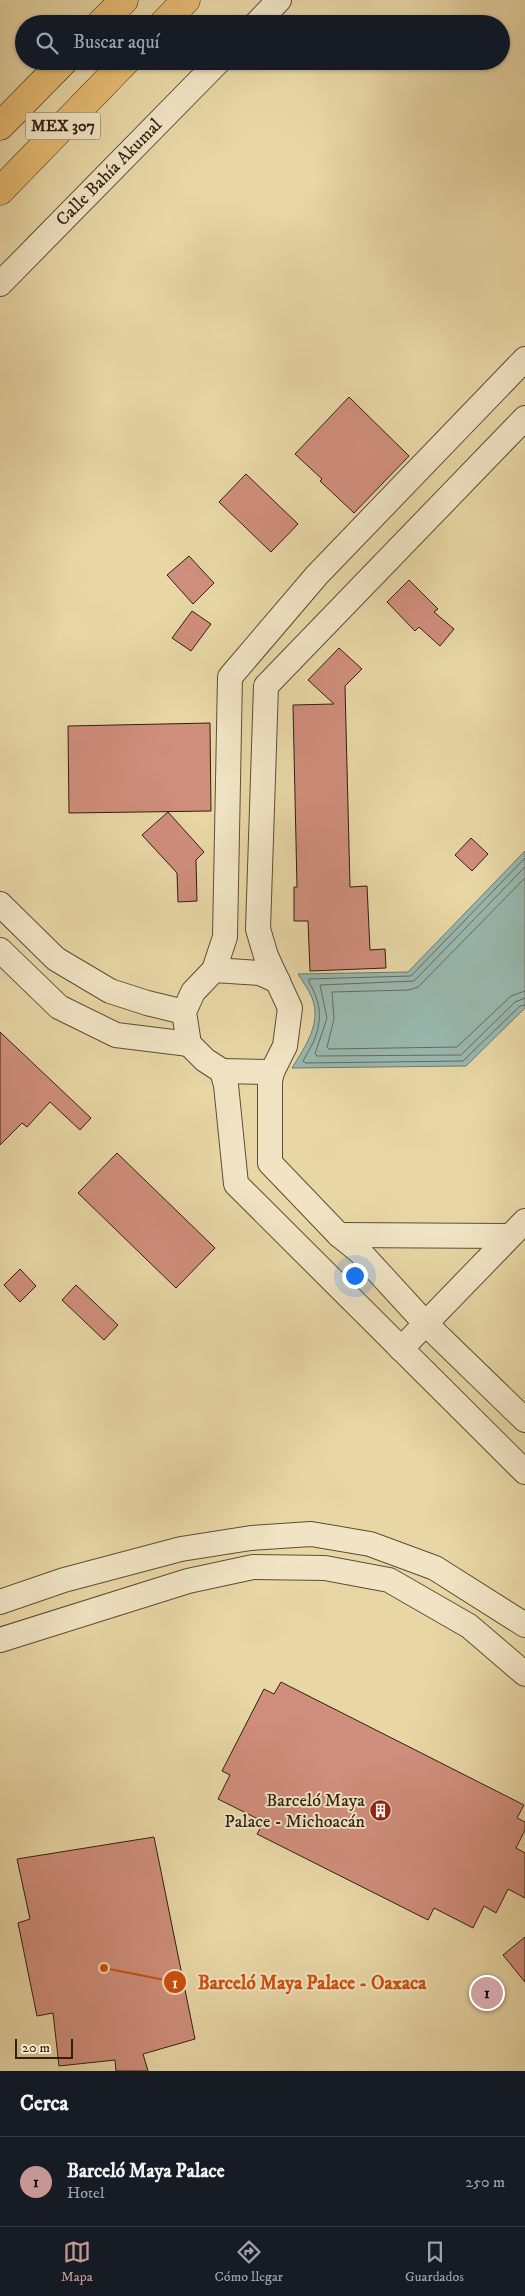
<!DOCTYPE html>
<html lang="es">
<meta charset="utf-8">
<style>
body{margin:0;font-family:"IM FELL DW Pica",serif;background:#20242c;color:#f1f3f6}
.scale{position:absolute;left:15px;bottom:12px;width:58px;box-sizing:border-box;padding-left:5px;border:2px solid #301f12;border-top:0;font-size:14px;line-height:18px;white-space:nowrap;color:#301f12;-webkit-text-stroke:4px #f0e4c4;paint-order:stroke}
.you{position:absolute;left:354px;top:1275px;width:18px;height:18px;margin:-12px;border:4px solid #fff;border-radius:50%;background:#1a73e8;box-shadow:0 0 0 8px #1a73e833}
.badge{display:grid;place-items:center;width:32px;height:32px;border-radius:50%;background:#c59692;color:#111;font-size:16px;font-weight:700}
.pin{position:absolute;translate:-50% -50%;border:2px solid #fff;box-shadow:0 1px 5px #0006}
.list{margin:0;padding:0;list-style:none}
h2{display:flex;justify-content:space-between;align-items:center;height:65px;margin:0;padding:0 20px;font-size:21px}
h2 small{font-size:16px;font-weight:400;color:#9ea1a6}
.list li{display:grid;grid-template-columns:32px 1fr auto;gap:15px;align-items:center;box-sizing:border-box;height:90px;padding:0 20px;border-top:1px solid #363941}
.list b{display:block;font-size:19px;white-space:nowrap}
.list p{margin:0;font-size:16px;white-space:nowrap;color:#9ea1a6}
.list em{font-size:16px;font-style:normal;color:#9ea1a6}
.icon{flex:none;width:28px;height:28px;fill:none;stroke:currentColor;stroke-width:2;stroke-linecap:round;stroke-linejoin:round}
.map{position:relative;flex:none;width:525px;height:2071px;overflow:hidden}
.search{position:absolute;background:#171b24;box-shadow:0 1px 4px #0004;left:15px;right:15px;top:15px;height:55px;display:flex;align-items:center;gap:12px;box-sizing:border-box;padding:0 18px;border-radius:28px;color:#9ea1a6;font-size:19px}
.sheet{height:155px;background:#171b24}
nav{display:flex;justify-content:space-around;align-items:center;box-sizing:border-box;height:70px;border-top:1px solid #363941;background:#171b24;font-size:14px;color:#9ea1a6}
nav a{display:grid;justify-items:center;gap:2px}
nav .on{color:#c59692}
.map>svg:first-child{display:block}
</style>
<div class="map">
<svg width="525" height="2071" viewBox="0 0 525 2071">
<rect width="100%" height="100%" fill="#e8d6a5"/>
<filter id="stains"><feTurbulence type="fractalNoise" baseFrequency=".004" numOctaves="4"/><feColorMatrix values="0 0 0 0 .2 0 0 0 0 .09 0 0 0 0 .02 0 0 0 .5 -.17"/></filter>
<radialGradient id="worn" r=".72"><stop offset=".6" stop-color="#630" stop-opacity="0"/><stop offset="1" stop-color="#630" stop-opacity=".3"/></radialGradient>
<path fill="#99b7ae" stroke="#6f7a70" d="M525 851V1008L466 1066 292 1068C305 1047 322 1023 312 998 309 990 303 982 298 974L408 972Z"/>
<g fill="none" stroke-linecap="round" stroke-linejoin="round">
<g stroke="#646b60" stroke-width="1">
<path d="M525 858 411 976 309 979V982C321 1003 323 1020 313 1043 310 1049 306 1055 303 1061L306 1063 463 1061 520 1006 525 1005"/>
<path d="M525 867 414 981 320 985 327 1018 315 1054 317 1056 461 1055 515 1002 525 998"/>
<path d="M525 878 418 987 409 990 332 992 334 1019 327 1047 329 1049 457 1047 511 996 525 991"/>
</g>
</g>
<g fill="#d08e7c" stroke="#301f12">
<path d="M349 397 409 456 354 513 320 481 322 479 295 454Z"/>
<path d="M246 474 298 524 271 552 219 502Z"/>
<path d="M189 556 214 583 193 604 167 575Z"/>
<path d="M409 580 438 609 434 612 454 629 440 646 419 627 415 631 387 602Z"/>
<path d="M192 611 211 624 191 651 172 638Z"/>
<path d="M339 648 362 669 345 686 350 887 367 886 370 950 385 949 386 968 310 971 308 921H294V887H297L293 705 334 704 308 680Z"/>
<path d="M210 723 211 811 69 813 68 726Z"/>
<path d="M168 812 204 852 196 860 197 901 178 902 177 873 142 835Z"/>
<path d="M471 838 488 854 472 871 455 855Z"/>
<path d="M0 1032 91 1118 80 1130 50 1102 27 1127 22 1123 0 1145Z"/>
<path d="M117 1153 215 1248 176 1288 78 1193Z"/>
<path d="M20 1269 36 1286 20 1302 4 1285Z"/>
<path d="M76 1285 118 1325 104 1340 62 1300Z"/>
<path d="M281 1682 524 1805 517 1818 525 1822V1830L516 1848 525 1853V1898L508 1889 496 1913 484 1906 473 1928 434 1908 428 1920 257 1834 264 1822 218 1799 230 1775 222 1771 264 1689 274 1694Z"/>
<path d="M154 1837 195 2039 143 2054 148 2071H116L115 2060 59 2066 53 2013 37 2016 18 1923 30 1919 17 1859Z"/>
<path d="M525 1937V1982L503 1955Z"/>
</g>
<g fill="none" stroke-linecap="round" stroke-linejoin="round">
<defs>
<g id="minor">
<path d="M256 24 279 0"/>
<path id="s1" d="M0 284 219 61"/>
<path d="M525 359 317 575 230 677 225 937 214 970 193 992 184 1012 189 1044 205 1060 222 1071 226 1085 236 1184 525 1472"/>
<path d="M525 418 266 686 258 929 266 956 290 1008 285 1046 272 1072 270 1081V1163L339 1235 360 1252 426 1324 525 1420"/>
<path d="M0 904 56 959 110 991 147 1003 184 1012"/>
<path d="M0 950 59 1007 116 1035 189 1044"/>
<path d="M214 970 260 973 278 981"/>
<path d="M222 1071 272 1072"/>
<path d="M339 1235 509 1236"/>
<path d="M401 1349 525 1221"/>
<path d="M0 1602 64 1580 181 1549 251 1538 311 1534 370 1544 435 1568 525 1625"/>
<path d="M0 1640 188 1581 253 1567 325 1568 389 1580 469 1626 525 1674"/>
</g>
<g id="trunk">
<path d="M100 24 124 0"/>
<path d="M163 24 186 0"/>
<path d="M0 126 64 61"/>
<path d="M0 191 126 61"/>
</g>
</defs>
<use href="#minor" stroke="#5e4d37" stroke-width="26"/>
<use href="#trunk" stroke="#301f12" stroke-width="29"/>
<use href="#minor" stroke="#f0e4c4" stroke-width="24"/>
<use href="#trunk" stroke="#e4bb72" stroke-width="28"/>
</g>
<defs>
<symbol id="building-disc" viewBox="-11 -11 22 22"><circle r="9.5" fill="#8f2418" stroke="#f0e4c4"/><path d="M-4-6H4V6H1V3H-1V6H-4ZM-2.5-4.3h1.7v1.8h-1.7ZM.8-4.3h1.7v1.8H.8ZM-2.5-1h1.7V.8h-1.7ZM.8-1h1.7V.8H.8Z" fill="#fff"/></symbol>
</defs>
<g fill-rule="evenodd">
<use href="#building-disc" x="368" y="1798" width="25" height="25"/>
</g>
<g text-anchor="middle" dominant-baseline="central" stroke-width="4" stroke-linejoin="round" paint-order="stroke">
<rect fill="#f0e4c4" stroke="#6a5a47" stroke-width="1" x="25.5" y="112.5" width="75" height="27" rx="4"/>
<g font-size="16" font-weight="bold" fill="#301f12">
<text x="63" y="126">MEX 307</text>
</g>
<g font-size="18" fill="#301f12" stroke="#f0e4c4">
<text stroke="none"><textPath href="#s1" startOffset="156">Calle Bahía Akumal</textPath></text>
</g>
<g font-size="18" fill="#301f12" stroke="#f0e4c4" text-anchor="end">
<text x="365" y="1801">Barceló Maya<tspan x="365" dy="21">Palace - Michoacán</tspan></text>
</g>
</g>
<path fill="none" stroke="#cc500d" stroke-width="2" d="M104 1968L175 1982"/>
<g fill="#cc500d" stroke="#f0e4c4" stroke-width="2">
<circle cx="104" cy="1968" r="5"/>
<circle cx="175" cy="1982" r="12"/>
</g>
<g font-size="15" text-anchor="middle" font-weight="bold" fill="#fff">
<text x="175" y="1988">1</text>
</g>
<g font-size="19" text-anchor="middle" font-weight="bold" fill="#cc500d" stroke="#f0e4c4" stroke-width="4" stroke-linejoin="round" paint-order="stroke">
<text x="312" y="1989">Barceló Maya Palace - Oaxaca</text>
</g>
<rect width="100%" height="100%" filter="url(#stains)"/>
<rect width="100%" height="100%" fill="url(#worn)"/>
</svg>
<div class="scale">20 m</div>
<div class="you"></div>
<div class="pin badge" style="left:487px;top:1993px">1</div>
<div class="search"><svg class="icon" aria-label="search" viewBox="0 0 24 24"><circle cx="10" cy="10" r="6"/><path d="M15 15l6 6"/></svg>Buscar aquí</div>
</div>
<section class="sheet">
<h2>Cerca<small></small></h2>
<ul class="list">
<li><span class="badge">1</span><div><b>Barceló Maya Palace</b><p>Hotel</p></div><em>250 m</em></li>
</ul>
</section>
<nav>
<a class="on"><svg class="icon" aria-label="map" viewBox="0 0 24 24"><path d="M3 6l6-2 6 2 6-2v14l-6 2-6-2-6 2zM9 4v14M15 6v14"/></svg>Mapa</a>
<a><svg class="icon" aria-label="directions" viewBox="0 0 24 24"><path d="M12 3l9 9-9 9-9-9zM9 14v-3h6M13 9l2 2-2 2"/></svg>Cómo llegar</a>
<a><svg class="icon" aria-label="saved" viewBox="0 0 24 24"><path d="M7 4h10v16l-5-4-5 4z"/></svg>Guardados</a>
</nav>
